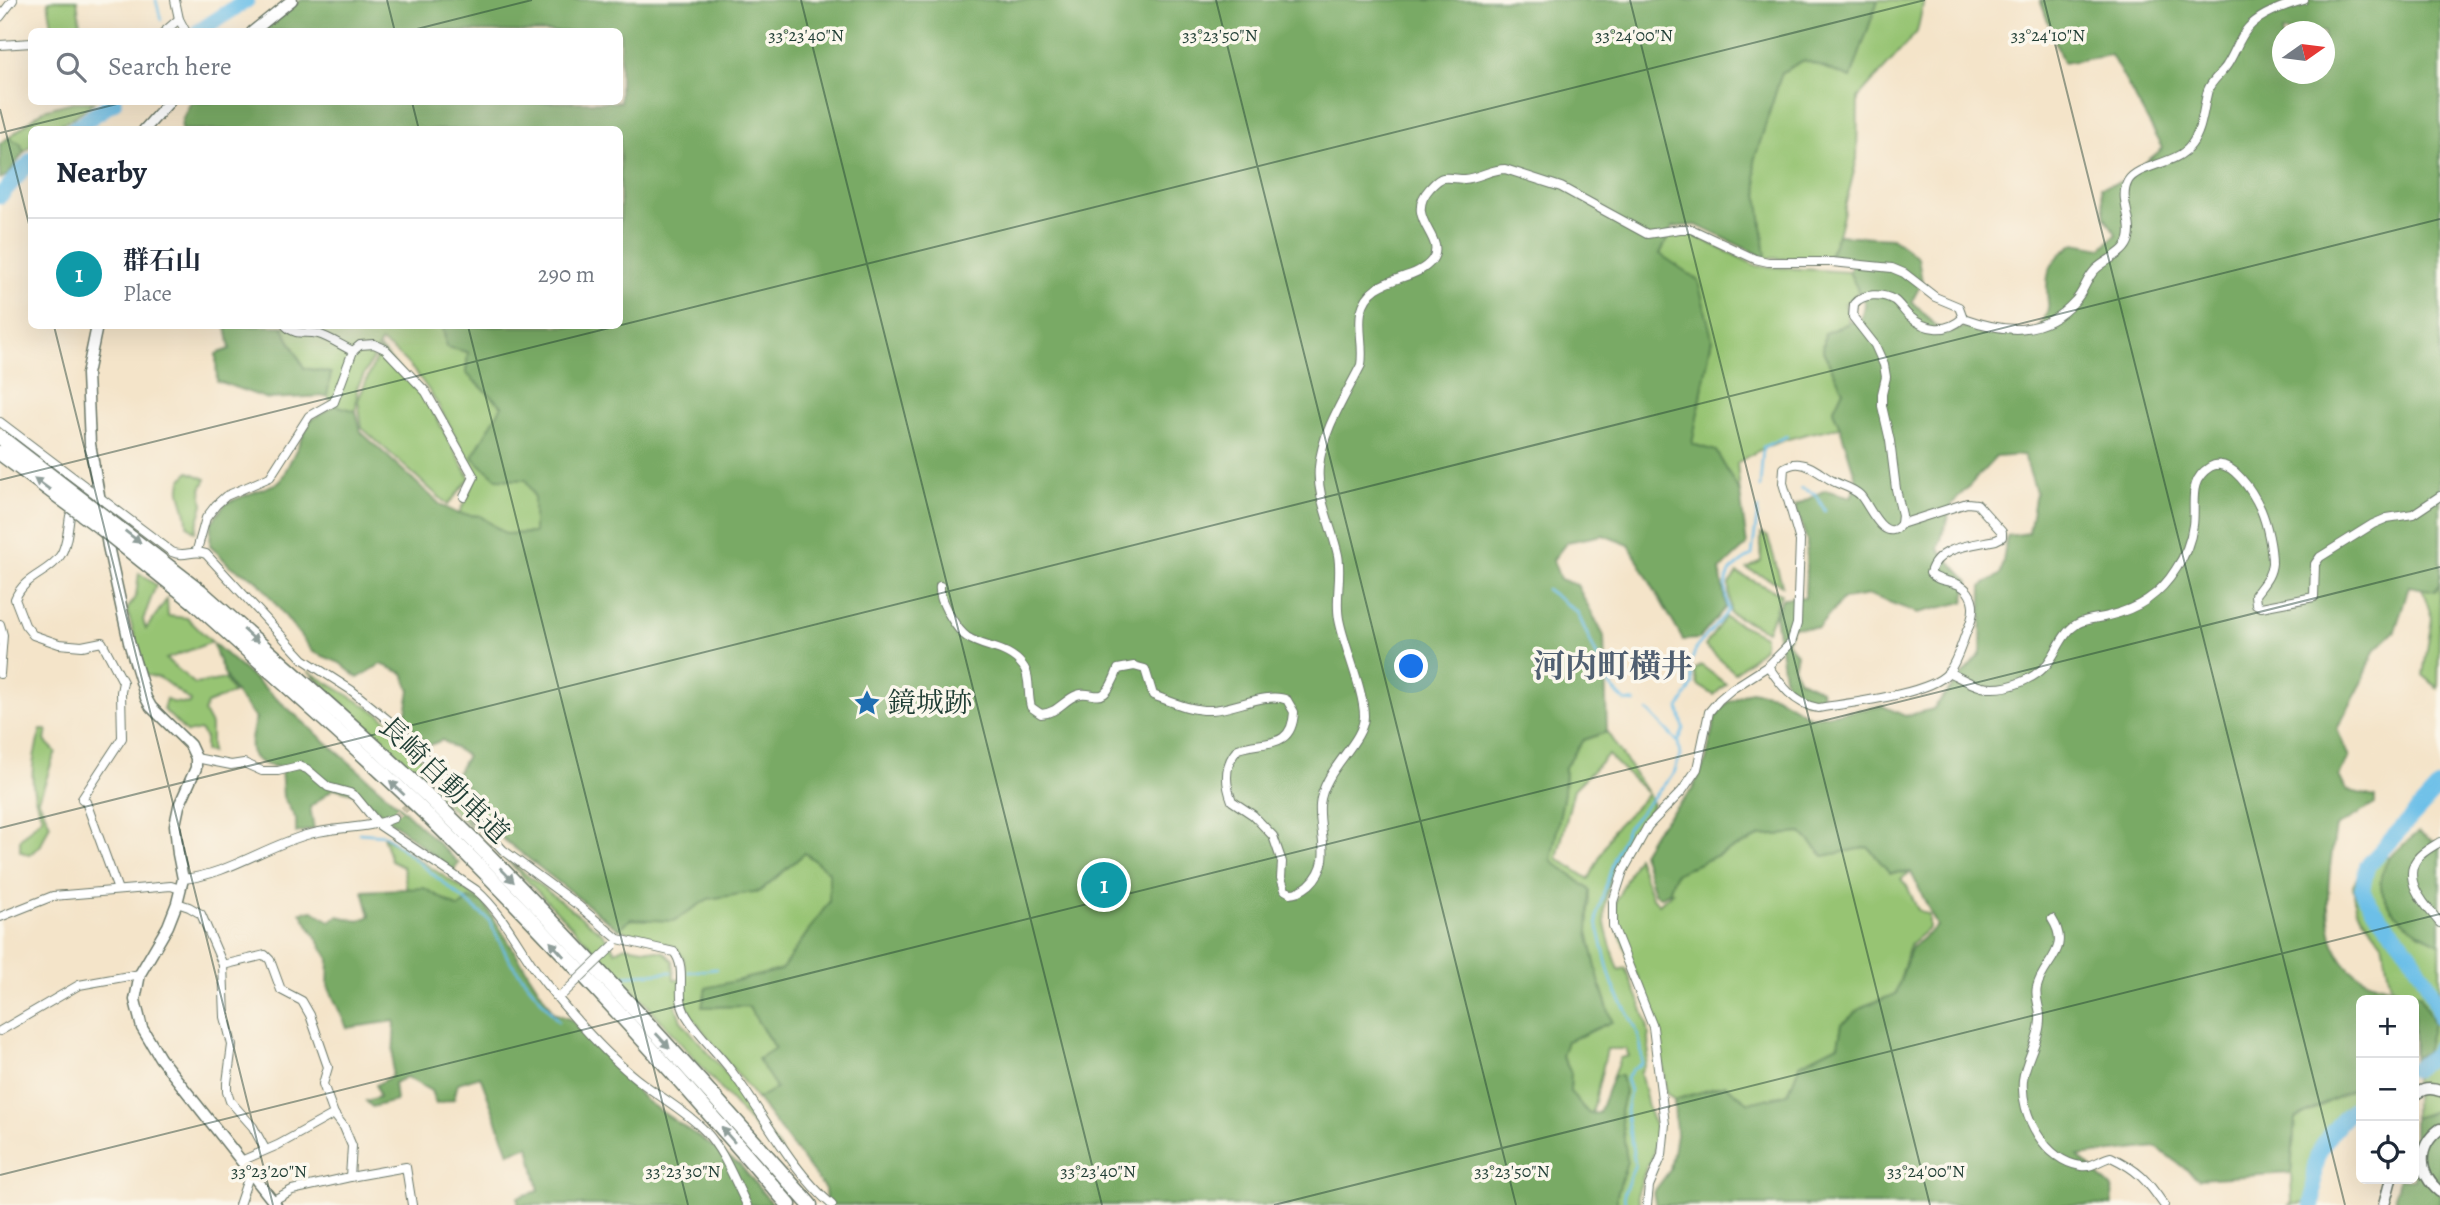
<!DOCTYPE html>
<meta charset="utf-8">
<style>
body{margin:0;font-family:Alegreya,"Noto Serif JP",serif;background:#f2f2f3;color:#1f2937}
.controls{position:absolute;right:21px;bottom:21px;display:grid;overflow:hidden;border-radius:10px;box-shadow:0 7px 28px #0002}
.controls button{width:63px;height:63px;display:grid;place-items:center;padding:0;border:0;border-bottom:2px solid #e0e1e3;background:#fff;color:#1f2937;font:35px sans-serif}
.compass{position:absolute;left:2272px;top:21px;width:63px;height:63px;border-radius:50%;background:#fff;box-shadow:0 7px 28px #0002;rotate:76deg}
.you{position:absolute;left:1412px;top:667px;width:24px;height:24px;margin:-18px;border:5px solid #fff;border-radius:50%;background:#1a73e8;box-shadow:0 0 0 10px #1a73e833}
.badge{display:grid;place-items:center;width:46px;height:46px;border-radius:50%;background:#0b8043;color:#fff;font-size:23px;font-weight:700}
.pin{position:absolute;translate:-50% -50%;border:4px solid #fff;box-shadow:0 2px 7px #0006}
.list{margin:0;padding:0;list-style:none}
h2{display:flex;justify-content:space-between;align-items:center;height:91px;margin:0;padding:0 28px;font-size:30px}
h2 small{font-size:23px;font-weight:400;color:#747a83}
.list li{display:grid;grid-template-columns:46px 1fr auto;gap:21px;align-items:center;box-sizing:border-box;height:112px;padding:0 28px;border-top:2px solid #e0e1e3}
.list b{display:block;font-size:26px;white-space:nowrap}
.list p{margin:0;font-size:23px;white-space:nowrap;color:#747a83}
.list em{font-size:23px;font-style:normal;color:#747a83}
.icon{flex:none;width:38px;height:38px;fill:none;stroke:currentColor;stroke-width:2;stroke-linecap:round;stroke-linejoin:round}
.map{position:relative;flex:none;width:2440px;height:1205px;overflow:hidden}
.search{position:absolute;background:#fff;box-shadow:0 7px 28px #0002;left:28px;top:28px;width:595px;height:77px;display:flex;align-items:center;gap:18px;box-sizing:border-box;padding:0 24px;border-radius:10px;color:#747a83;font-size:26px}
.panel{position:absolute;background:#fff;box-shadow:0 7px 28px #0002;left:28px;top:126px;width:595px;height:203px;border-radius:10px}
.map>svg:first-child{display:block}
</style>
<div class="map">
<svg width="2440" height="1205" viewBox="0 0 2440 1205">
<rect width="100%" height="100%" fill="#fbf7ec"/>
<filter id="ink" filterUnits="userSpaceOnUse"><feTurbulence type="fractalNoise" baseFrequency=".0143" numOctaves="2"/><feDisplacementMap in="SourceGraphic" scale="14" xChannelSelector="R" yChannelSelector="G"/><feConvolveMatrix kernelMatrix="1 2 1 2 8 2 1 2 1" color-interpolation-filters="sRGB"/></filter>
<filter id="wash" filterUnits="userSpaceOnUse"><feTurbulence type="fractalNoise" baseFrequency=".00686" numOctaves="4" result="noise"/><feDisplacementMap in="SourceGraphic" scale="28" xChannelSelector="R" yChannelSelector="G"/><feGaussianBlur stdDeviation="1.57" result="paint"/><feColorMatrix in="noise" values="0 0 0 0 0 0 0 0 0 0 0 0 0 0 0 0 0 1.4 0 .05"/><feComposite in="paint" operator="in"/></filter>
<g filter="url(#wash)">
<rect width="100%" height="100%" fill="#f4e4c9"/>
<g fill="#97c473" stroke="#5b8054" stroke-width="2" fill-rule="evenodd">
<path d="M54 0H77L81 31H53L48 2Z"/>
<path d="M1878 0H1924L1917 32 1858 98 1857 159 1838 235 1829 256 1788 259 1766 258 1754 161 1782 72 1804 60 1851 78Z"/>
<path d="M73 102H94C73 119 60 129 32 130L31 146 24 152 20 143 8 138 44 110Z"/>
<path d="M1693 235 1757 266 1849 272 1859 291 1845 304 1849 323 1825 333 1823 351 1843 390 1833 411 1840 427C1803 434 1770 441 1737 463L1740 493 1716 451 1692 444 1712 338 1660 254 1668 236Z"/>
<path d="M282 326H443L446 347 468 352 466 373 503 406 497 479 526 480 534 496V533L506 534 480 516 459 514 476 476C451 430 427 370 381 342L357 388 356 411 335 405 327 396 331 373 304 368Z"/>
<path d="M380 349 423 394 470 478 448 505 362 428 358 400Z"/>
<path d="M189 472 206 479 201 489 203 504 195 532 187 525C188 503 169 488 189 472Z"/>
<path d="M1761 534 1768 537 1782 585 1747 569 1761 561Z"/>
<path d="M139 573 156 585 143 620 146 629 167 599 168 616 187 618 212 642 166 659 195 684 225 679 233 693 207 704 204 712 211 725V752L205 751V737L200 730 187 733 163 709 166 699 172 702 190 704 191 701 160 678 146 675 127 610 136 596Z"/>
<path d="M1737 573 1781 594 1767 631 1730 613 1729 584Z"/>
<path d="M2440 584 2438 688 2423 675 2432 618 2422 588 2435 591Z"/>
<path d="M1725 617 1764 636V648L1735 673 1705 646Z"/>
<path d="M1701 665 1726 684 1714 695 1698 685 1694 671Z"/>
<path d="M308 671 381 715 452 792 473 829Z"/>
<path d="M41 730H47L45 741 56 752C48 768 47 784 38 799L50 824 41 845 29 855 20 851V839L42 817C28 788 31 761 41 730Z"/>
<path d="M1607 732 1648 794 1653 805C1631 836 1600 883 1605 923 1607 938 1614 955 1619 970L1625 968C1638 997 1663 1045 1640 1073 1646 1093 1647 1115 1659 1131L1650 1164 1647 1165 1637 1195 1640 1205H1617V1195L1627 1161 1620 1111 1625 1092 1621 1077 1613 1076 1620 1058 1629 1056 1626 1049H1607L1592 1114C1581 1109 1579 1099 1569 1092 1573 1078 1570 1068 1562 1056L1566 1041 1584 1035 1612 1021 1599 981 1588 932 1590 890 1551 860 1564 793 1565 767 1583 740ZM1608 755 1648 794 1613 830 1589 879 1557 858 1574 789Z"/>
<path d="M1802 833 1824 856 1868 847 1890 873 1911 872 1901 879 1907 886 1918 910 1929 915V928L1910 944 1896 994 1864 1006 1842 1024 1838 1045 1800 1064 1788 1094 1749 1103 1725 1085 1674 1100 1666 1093 1656 1016 1627 954 1616 922V901L1637 857 1652 897 1659 904 1672 892H1669L1675 874 1761 836Z"/>
<path d="M383 836 483 902 459 908 424 888 407 890 403 867 391 861Z"/>
<path d="M2372 851 2389 858 2380 882 2418 933 2440 943V1109L2414 1118V1058L2426 1052 2420 995 2391 987 2382 942 2356 907 2353 885Z"/>
<path d="M805 853 829 872V902L781 970 706 988 703 1007 748 1006 775 1049 776 1088 757 1099 692 1017 686 1003H675L681 1021 726 1073 804 1184 642 999 506 859 603 934 615 951 625 946 664 952 673 961 674 979 683 980 684 960 676 947 618 929 631 919 674 921 708 899 760 891Z"/>
<path d="M2361 1085V1100L2324 1133 2311 1159 2308 1203 2289 1205 2292 1202 2291 1173 2295 1119Z"/>
</g>
<g fill="#79aa65" stroke="#4c744c" stroke-width="2" fill-rule="evenodd">
<path d="M301 0H1878L1851 78 1804 60 1782 72 1754 161 1766 258 1696 225 1673 227 1660 254 1698 280 1712 338 1692 444 1716 451 1740 493 1747 545 1720 570 1726 607 1699 639 1683 640 1629 545 1603 535 1567 542 1553 560 1560 579 1577 585 1604 636 1607 732 1583 740 1565 767 1564 793 1551 860 1590 890 1588 932 1599 981 1612 1022 1567 1041 1562 1056 1571 1073 1570 1092C1581 1101 1582 1116 1599 1113L1613 1076H1621L1625 1092 1620 1111 1627 1161 1617 1195V1205H826L825 1189 757 1099 776 1088 758 1059 775 1048 748 1006 702 1007 706 988 781 970 829 902V872L805 853 760 891 708 899 674 921 631 919 618 929 497 834 457 773 467 756 442 740 428 746 405 719 410 690 403 673 381 664 358 678 340 663 313 652 257 580 230 566 210 545 211 523 226 503 280 482 311 420 335 405 356 411 361 432 442 506 459 514 480 516 506 534 534 533V496L526 480 497 479 472 457 502 406 466 373 468 352 446 347 443 326H620V130H181L182 120 191 102H620V32L261 31Z"/>
<path d="M2040 0H2440V584L2435 591 2409 586 2395 631 2374 651 2362 683 2337 729 2349 758 2339 776 2346 790 2375 797V804L2336 827C2329 870 2313 954 2363 978 2380 987 2402 990 2420 995L2433 1023 2426 1052 2414 1058V1000H2361V1085L2295 1119 2291 1173 2199 1179 2156 1147 2078 1156 2112 1188 2113 1205H1656L1653 1193 1670 1170 1676 1135 1674 1100 1725 1085 1749 1103 1788 1094 1800 1064 1838 1045 1842 1024 1864 1006 1896 994 1911 948 1937 926 1911 872 1890 873 1868 847 1824 856 1802 833 1761 836 1675 874 1669 892 1660 897 1654 893 1642 853 1655 831 1692 790 1706 761 1715 718 1728 702 1751 691 1774 695 1811 717 1883 706 1905 716 1933 709 1981 653 1982 586 2001 574 2007 536 2029 533 2036 492 2024 455 1996 457 1952 504 1938 549 1969 582 1964 602 1918 613 1870 595 1843 599 1818 628 1792 627 1787 642 1797 654 1794 668 1798 679 1821 690 1823 698 1805 702 1785 682 1775 615 1783 598 1805 597 1807 541 1795 506 1825 490 1851 497 1857 482 1840 427 1833 411 1843 390 1823 351 1825 333 1861 318 1865 304 1849 272 1854 261 1829 256 1838 235 1892 238 1918 257 1922 282 1912 301 1944 334 1968 326 2013 335 2036 331 2049 310C2044 277 2046 262 2075 243L2102 248 2116 234 2105 217 2101 187 2123 181 2163 148 2111 55 2063 63ZM2282 32H2324V74H2282Z"/>
<path d="M8 138 20 143 24 152 8 175 0 179V143Z"/>
<path d="M226 326H282L304 368 331 373 327 396 268 399 217 381 216 354 230 349Z"/>
<path d="M212 642 398 805 459 863 453 871 357 794 334 788 310 807 314 829 296 833V819L283 797 281 767C244 765 248 746 256 718 229 688 225 679 212 642Z"/>
<path d="M2419 832 2440 846V943C2409 929 2360 896 2390 857 2397 848 2410 840 2419 832Z"/>
<path d="M424 888 458 908 468 899 483 902 554 1013 572 1020 646 1101 740 1165 773 1205H518V1197L539 1191 529 1146 509 1153 480 1076 458 1083 454 1099 436 1104 431 1091 406 1077 394 1083 396 1101 372 1107 366 1101 379 1097 376 1085 392 1076 395 1021 347 1028 328 986 329 959 301 912 313 911 330 921 338 916 359 921 370 916 363 891Z"/>
<path d="M2440 1109V1205H2398L2395 1196 2399 1179H2414V1118Z"/>
</g>
<g fill="none" stroke-linecap="round" stroke-linejoin="round">
<g stroke="#6cbfe8" stroke-width="2.5">
<path d="M156 0 161 20"/>
<path d="M1760 487 1763 447 1787 436"/>
<path d="M1801 488 1816 494 1825 511"/>
<path d="M1546 589 1577 612 1611 687 1625 701 1635 702"/>
<path d="M1648 711 1678 742"/>
<path d="M359 833 385 835 489 920 509 960 558 1021"/>
<path d="M688 972 716 969"/>
<path d="M623 976 671 972"/>
<path d="M1625 1205 1624 1193 1635 1164 1626 1111 1630 1091 1626 1079 1632 1070 1642 1063C1642 1025 1627 1018 1614 987 1606 967 1603 944 1597 923V915L1615 856 1627 828 1674 773 1680 756 1678 742 1684 729 1679 709 1693 684 1690 666 1696 648 1728 611C1724 577 1721 575 1752 555L1758 509"/>
</g>
<g stroke="#6cbfe8" stroke-width="16">
<path d="M198 32 247 0"/>
<path d="M72 130 114 102"/>
<path d="M0 196 32 160"/>
<path d="M2440 786 2367 866 2362 890C2371 910 2386 922 2399 939 2415 958 2435 993 2440 1018"/>
<path d="M2414 1070 2436 1054 2440 1045"/>
<path d="M2312 1205C2316 1192 2312 1179 2315 1166 2318 1143 2344 1116 2361 1103"/>
</g>
</g>
</g>
<g filter="url(#ink)">
<g fill="none" stroke-linecap="round" stroke-linejoin="round">
<path stroke="#c9c3ab" stroke-width="8" stroke-dasharray="8 4" stroke-linecap="butt" d="M394 818 437 782"/>
<defs>
<g id="street">
<path d="M175 0 179 19 186 32"/>
<path d="M0 17 13 0"/>
<path d="M164 32 179 19"/>
<path d="M0 45 32 43"/>
<path d="M353 351 360 345 374 344 385 349 426 392 474 477 464 497"/>
<path d="M0 422 172 552C185 558 193 549 206 554L303 659 351 690 404 733 428 761 456 787 489 835 503 850 579 906 618 939 674 952C688 969 675 994 685 1013 697 1035 718 1052 732 1072 765 1116 790 1169 832 1205"/>
<path d="M70 516C68 528 67 546 60 556 48 574 25 575 15 599L25 625 33 635 59 644 82 646 102 642 123 682 121 692 122 738 82 799 86 802 118 890"/>
<path d="M1901 524 1902 515 1896 489 1890 441 1882 406V394L1886 377 1884 365 1875 345 1853 317 1854 304C1863 293 1882 293 1894 300 1900 304 1904 312 1909 316 1926 331 1947 333 1963 318"/>
<path d="M197 550 206 518 216 505 226 496 270 477 309 416 334 402 353 351C342 346 329 337 318 334 305 331 296 336 286 326"/>
<path d="M940 586C939 595 943 603 947 611 953 620 957 630 967 637 985 649 1008 646 1023 666 1031 676 1027 694 1031 707L1041 714C1055 713 1060 705 1071 698 1094 683 1101 716 1118 669L1134 666 1145 669 1153 695C1172 702 1191 711 1212 710 1234 709 1268 691 1287 700L1294 712C1292 750 1265 740 1238 749 1224 764 1225 783 1232 801L1253 815 1273 836 1282 862 1281 878 1285 890 1290 893C1298 893 1303 890 1309 885 1335 861 1318 836 1320 805 1323 769 1364 743 1364 716 1364 690 1344 647 1339 619 1335 598 1342 577 1338 555 1332 527 1316 496 1319 467 1322 431 1345 397 1361 365 1364 347 1358 329 1361 312 1370 273 1414 284 1432 260 1448 237 1402 219 1430 188 1434 184 1438 179 1443 178 1449 177 1458 179 1464 179 1479 178 1491 169 1505 169L1561 187 1647 234 1680 229H1691L1755 259 1768 262H1832L1892 268 1904 273 1935 297 1959 307 1963 318C2005 333 2043 337 2075 301 2084 292 2086 279 2095 270 2105 259 2125 255 2129 239 2134 221 2118 199 2128 181 2138 164 2177 165 2191 145 2203 129 2203 108 2208 90 2211 81 2222 73 2227 65 2235 53 2239 38 2248 28 2261 13 2286 5 2304 0"/>
<path d="M0 624 3 635 0 674"/>
<path d="M1948 672C1959 677 1970 684 1982 687 2007 692 2040 678 2052 657 2059 646 2065 631 2077 624 2086 618 2098 619 2108 616 2138 609 2160 595 2176 569 2185 556 2191 540 2193 525 2196 503 2187 481 2210 467 2231 455 2254 494 2261 510 2267 524 2272 548 2272 563 2271 577 2263 584 2255 595L2256 604 2261 607 2314 597 2315 564 2320 557 2373 524 2387 518 2413 514 2440 496"/>
<path d="M196 758 231 765 244 763 262 771H278L299 766 307 769 328 787 350 793 356 797 379 825 476 890C506 916 521 953 546 984 570 1014 611 1060 642 1083 663 1099 687 1112 705 1131 724 1151 734 1180 747 1205"/>
<path d="M2440 842C2432 847 2422 852 2417 859 2401 881 2427 907 2440 923"/>
<path d="M183 879C227 875 267 845 310 834 338 826 366 830 394 818"/>
<path d="M177 903 189 907 201 914 223 965 225 1017 232 1045 227 1083V1092L230 1101 253 1127 265 1149"/>
<path d="M0 917 53 896 171 886 180 889"/>
<path d="M2052 919C2072 950 2043 962 2037 987 2034 998 2041 1008 2040 1019 2040 1040 2025 1060 2023 1080 2020 1115 2045 1161 2081 1166 2093 1168 2100 1159 2111 1157 2138 1170 2147 1180 2164 1205"/>
<path d="M223 965 265 955 270 960 281 990 302 1001 310 1015 328 1067 323 1084 334 1114 344 1127 352 1146 350 1177 406 1167 412 1205"/>
<path d="M0 1031 79 985 140 974"/>
<path d="M241 1161 278 1145 334 1114"/>
<path d="M272 1201 292 1190 350 1177"/>
<path d="M239 1205 250 1173"/>
<path d="M1647 1205 1649 1186 1662 1155 1665 1124 1653 1027 1613 926V902L1623 871 1648 826 1682 791 1697 769 1709 712 1719 700 1732 689 1768 666 1791 643 1797 624 1800 541 1783 483 1784 468C1789 465 1794 463 1800 464 1813 465 1823 477 1835 482 1843 486 1853 488 1860 495 1869 504 1884 546 1901 524L1967 503 1977 504 2002 532V537L1996 540C1973 545 1937 546 1930 573 1939 584 1959 579 1968 592 1977 604 1972 621 1966 633 1961 646 1957 661 1948 673 1929 695 1848 703 1818 708 1794 704 1781 685 1768 666"/>
</g>
<g id="secondary">
<path d="M252 32 292 0"/>
<path d="M144 130 169 102"/>
<path d="M97 326 87 374 90 444 108 546 129 642 146 698 151 707 190 745 196 758V768L179 806 175 825 178 854 183 879 177 903 168 926 140 974 135 1000 142 1028 160 1058 276 1205"/>
<path d="M2414 1095C2423 1089 2430 1087 2440 1091"/>
<path d="M2440 1129C2416 1147 2418 1174 2440 1192"/>
<path d="M2384 1205 2391 1179"/>
</g>
<g id="highway">
<path d="M200 591C292 673 386 753 473 840 590 958 701 1081 810 1205"/>
<path d="M193 601C283 683 376 763 462 849 576 963 684 1083 789 1205"/>
</g>
</defs>
<use href="#street" stroke="#6a7768" stroke-width="10"/>
<use href="#secondary" stroke="#6a7768" stroke-width="13"/>
<use href="#highway" stroke="#6a7768" stroke-width="17"/>
<use href="#street" stroke="#fff" stroke-width="8"/>
<use href="#secondary" stroke="#fff" stroke-width="10"/>
<use href="#highway" stroke="#fff" stroke-width="14"/>
<defs>
<path id="street-bridge" d="M563 994 614 945"/>
<g id="highway-bridge">
<path d="M0 437 200 591"/>
<path d="M0 453 99 526 193 601"/>
</g>
</defs>
<use href="#street-bridge" stroke="#6a7768" stroke-width="10" stroke-linecap="butt"/>
<use href="#highway-bridge" stroke="#6a7768" stroke-width="17" stroke-linecap="butt"/>
<use href="#street-bridge" stroke="#fff" stroke-width="8"/>
<use href="#highway-bridge" stroke="#fff" stroke-width="14"/>
</g>
<defs><path id="oneway-solid" d="M-6-.8H1V-3.2L6.5 0L1 3.2V.8H-6Z" transform="scale(1.75)"/></defs>
<g fill="#8f9e9a">
<use href="#oneway-solid" transform="translate(42 484) rotate(-144)"/>
<use href="#oneway-solid" transform="translate(133 537) rotate(38)"/>
<use href="#oneway-solid" transform="translate(251 636) rotate(42)"/>
<use href="#oneway-solid" transform="translate(397 788) rotate(-136)"/>
<use href="#oneway-solid" transform="translate(507 875) rotate(46)"/>
<use href="#oneway-solid" transform="translate(557 949) rotate(-133)"/>
<use href="#oneway-solid" transform="translate(663 1041) rotate(47)"/>
<use href="#oneway-solid" transform="translate(728 1135) rotate(-131)"/>
</g>
</g>
<path fill="none" stroke="#1f3d34" stroke-width="2" stroke-opacity="0.45" d="M387 0 395 32M801 0 1102 1205M1216 0 1516 1205M1630 0 1930 1205M2044 0 2345 1205M405 32 532 0M412 102 419 130M0 109 32 236M0 133 125 102M54 326 273 1205M468 326 688 1205M0 480 1925 0M0 828 2440 219M0 1175 2440 567M1274 1205 2440 914"/>
<defs>
<symbol id="sight-bare" viewBox="-9 -9 18 18"><path d="M0-6L1.8-2.2L6-1.7L2.9 1.2L3.7 5.4L0 3.3L-3.7 5.4L-2.9 1.2L-6-1.7L-1.8-2.2Z" fill="#1f6fb2" stroke="#fbf7ec" stroke-width="2.5" paint-order="stroke"/></symbol>
</defs>
<g fill-rule="evenodd">
<use href="#sight-bare" x="848" y="684" width="38" height="38"/>
</g>
<g text-anchor="middle" dominant-baseline="central" stroke-width="7" stroke-linejoin="round" paint-order="stroke">
<g font-size="28" fill="#1f3d34" stroke="#fbf7ec" text-anchor="start">
<text x="888" y="703">鏡城跡</text>
</g>
<g font-size="28" fill="#1f3d34" stroke="#fbf7ec">
<text transform="translate(444 780) rotate(44)">長崎自動車道</text>
</g>
<g font-size="32" font-weight="bold" fill="#505f71" stroke="#fbf7ec">
<text x="1613" y="666">河内町横井</text>
</g>
</g>
<g font-size="18" text-anchor="middle" fill="#1f3d34" stroke="#fbf7ec" stroke-width="7" stroke-linejoin="round" paint-order="stroke">
<text x="806" y="41">33°23'40"N</text>
<text x="1220" y="41">33°23'50"N</text>
<text x="1634" y="41">33°24'00"N</text>
<text x="2048" y="41">33°24'10"N</text>
<text x="269" y="1177">33°23'20"N</text>
<text x="683" y="1177">33°23'30"N</text>
<text x="1098" y="1177">33°23'40"N</text>
<text x="1512" y="1177">33°23'50"N</text>
<text x="1926" y="1177">33°24'00"N</text>
</g>
</svg>
<div class="controls">
<button>+</button>
<button>−</button>
<button><svg class="icon" aria-label="locate" viewBox="0 0 24 24"><circle cx="12" cy="12" r="6"/><path d="M12 2v4M12 18v4M2 12h4M18 12h4"/></svg></button>
</div>
<svg class="compass" viewBox="-18 -18 36 36"><path d="M0-13l5 13h-10z" fill="#e53935"/><path d="M0 13l5-13h-10z" fill="#747a83"/></svg>
<div class="you"></div>
<div class="pin badge" style="left:1104px;top:885px;background:#0f9aa8">1</div>
<div class="search"><svg class="icon" aria-label="search" viewBox="0 0 24 24"><circle cx="10" cy="10" r="6"/><path d="M15 15l6 6"/></svg>Search here</div>
<section class="panel">
<h2>Nearby<small></small></h2>
<ul class="list">
<li><span class="badge" style="background:#0f9aa8">1</span><div><b>群石山</b><p>Place</p></div><em>290 m</em></li>
</ul>
</section>
</div>
